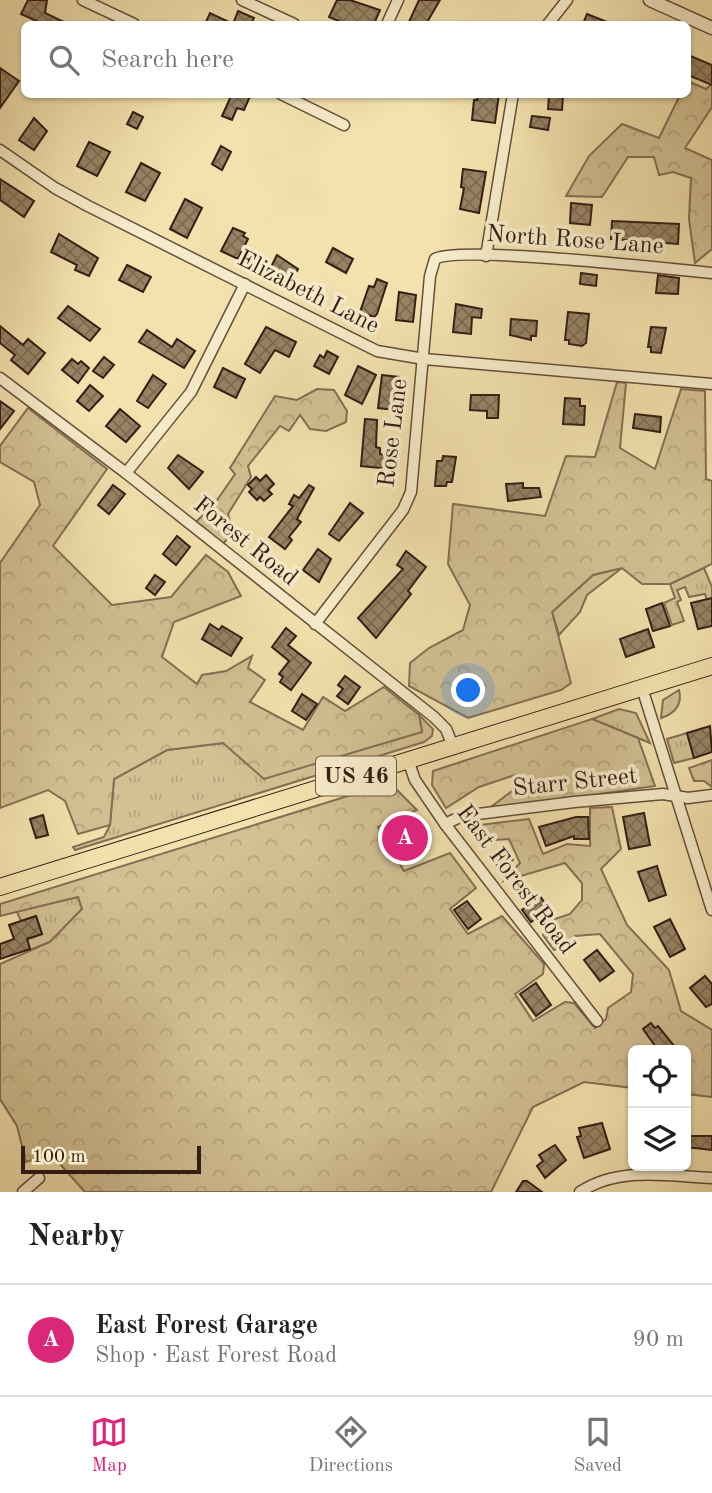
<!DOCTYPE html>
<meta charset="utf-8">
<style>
body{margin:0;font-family:"Old Standard TT",serif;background:#f2f2f2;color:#202124}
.controls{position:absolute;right:21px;bottom:21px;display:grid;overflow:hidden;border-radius:10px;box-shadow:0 2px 5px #0004}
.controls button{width:63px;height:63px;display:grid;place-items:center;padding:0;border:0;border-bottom:2px solid #e0e0e0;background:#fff;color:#202124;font:35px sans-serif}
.scale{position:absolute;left:21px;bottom:18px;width:180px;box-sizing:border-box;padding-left:7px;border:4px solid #341d14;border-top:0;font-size:19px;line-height:24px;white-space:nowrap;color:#341d14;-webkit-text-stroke:5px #f7ecca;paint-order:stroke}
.you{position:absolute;left:469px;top:691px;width:24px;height:24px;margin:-18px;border:5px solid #fff;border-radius:50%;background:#1a73e8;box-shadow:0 0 0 10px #1a73e833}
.badge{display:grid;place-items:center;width:46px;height:46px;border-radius:50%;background:#db2777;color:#fff;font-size:23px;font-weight:700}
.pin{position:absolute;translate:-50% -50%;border:4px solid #fff;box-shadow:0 2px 7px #0006}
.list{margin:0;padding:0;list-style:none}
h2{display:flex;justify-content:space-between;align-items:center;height:91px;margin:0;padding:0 28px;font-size:30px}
h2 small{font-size:23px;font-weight:400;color:#757577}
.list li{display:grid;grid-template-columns:46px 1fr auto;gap:21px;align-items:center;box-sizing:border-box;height:112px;padding:0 28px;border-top:2px solid #e0e0e0}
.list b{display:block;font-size:26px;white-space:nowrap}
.list p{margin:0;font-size:23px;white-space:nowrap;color:#757577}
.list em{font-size:23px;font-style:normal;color:#757577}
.icon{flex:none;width:38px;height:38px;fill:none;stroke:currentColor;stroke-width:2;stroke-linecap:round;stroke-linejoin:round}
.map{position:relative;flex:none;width:712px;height:1192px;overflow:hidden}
.search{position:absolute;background:#fff;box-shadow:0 2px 5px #0004;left:21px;right:21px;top:21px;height:77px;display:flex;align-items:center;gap:18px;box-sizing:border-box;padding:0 24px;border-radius:10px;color:#757577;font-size:26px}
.sheet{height:203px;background:#fff}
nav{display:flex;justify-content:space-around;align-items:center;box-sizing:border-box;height:98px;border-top:2px solid #e0e0e0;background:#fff;font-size:19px;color:#757577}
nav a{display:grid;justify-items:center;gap:4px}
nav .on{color:#db2777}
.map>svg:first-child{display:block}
</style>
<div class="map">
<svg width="712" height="1192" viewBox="0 0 712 1192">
<defs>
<pattern id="grass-tufts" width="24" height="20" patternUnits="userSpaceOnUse" patternTransform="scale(1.75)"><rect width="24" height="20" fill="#d3c194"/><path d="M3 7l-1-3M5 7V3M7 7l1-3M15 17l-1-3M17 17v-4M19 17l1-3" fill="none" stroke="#b6a57f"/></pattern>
<pattern id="forest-crowns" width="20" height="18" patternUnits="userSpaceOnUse" patternTransform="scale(1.75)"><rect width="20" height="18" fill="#d3c194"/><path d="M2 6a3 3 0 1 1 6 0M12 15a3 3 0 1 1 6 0" fill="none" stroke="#b6a57f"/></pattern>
<pattern id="building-cross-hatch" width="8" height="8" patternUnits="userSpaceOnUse" patternTransform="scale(1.75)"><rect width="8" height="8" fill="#978364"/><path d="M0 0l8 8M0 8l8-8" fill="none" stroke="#7c6b51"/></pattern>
</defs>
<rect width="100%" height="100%" fill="#f3e2ae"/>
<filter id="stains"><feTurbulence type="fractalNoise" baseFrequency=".00286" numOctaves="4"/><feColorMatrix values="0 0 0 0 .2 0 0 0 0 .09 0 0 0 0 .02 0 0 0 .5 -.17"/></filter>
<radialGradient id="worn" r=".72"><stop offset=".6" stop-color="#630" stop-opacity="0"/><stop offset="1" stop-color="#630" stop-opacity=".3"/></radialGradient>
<g fill="url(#grass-tufts)" stroke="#846f54" stroke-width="2">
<path d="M622 568 587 595 580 612 559 635 552 612 593 575Z"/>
<path d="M704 568 712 587V615L705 594 689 597 685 587 677 590 681 600 677 602 684 621 672 625 664 603 675 598 670 584Z"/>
<path d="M679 690C683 705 674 714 661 718L663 700Z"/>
<path d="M619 709 636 713 650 743 592 719Z"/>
<path d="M419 715 433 729 432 736 424 742 75 850 73 847 104 837 110 825 114 779 167 750 224 743 422 731Z"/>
<path d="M687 733 694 758 674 763 667 739Z"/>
<path d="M78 897 82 909 50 942 30 950 27 939 42 934 36 916 21 921 16 910Z"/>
</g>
<g fill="url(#forest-crowns)" stroke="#846f54" stroke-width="2">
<path d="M688 81 706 89 712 84V107L685 148 712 160V249L695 263 689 219 691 178 673 172 659 175 654 157H628L602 197 566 196 589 156 622 124 659 138 680 95 688 94Z"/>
<path d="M617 382 626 383 620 448 655 469 681 389 705 391 706 479 712 481V564L670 584H642L622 568 593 575 552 612 571 683 561 690 468 718 409 686 410 663 429 648 463 630 470 605 448 564 453 504 545 516 566 456 595 457Z"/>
<path d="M317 389 334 390 347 411 346 422 326 431 310 429 300 415 289 431 280 426 248 466 251 477 228 514 233 532 223 544 196 522 215 503 235 474 230 468 275 396 297 400Z"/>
<path d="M28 408 107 469 53 546 112 605 171 597 206 555 228 572 241 596 174 622 162 657 197 684 202 675 226 671 252 656 248 668 265 680 250 702 303 730 323 697 345 711 384 687 419 715 422 732 264 779 223 743 167 750 114 779 110 825 78 834 65 801 48 790 0 808V563L40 505 34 482 0 462V446Z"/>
<path d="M592 719 638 738 655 786 487 810 520 785 515 775 479 787 446 808 432 785 433 771Z"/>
<path d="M712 760V787L704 781H694L689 768Z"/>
<path d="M380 786 397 790 417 810 378 827 404 871 450 853 476 888 450 909 468 934 502 916 544 964 543 974 515 994 533 1021 565 1002 574 1003 595 1028 606 1019 608 1008 631 992 633 974 600 934 575 936 568 947 554 950 543 935 546 922 570 914 582 900V883L565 863 504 881 520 863 509 839 479 841 471 826 529 819 543 854 567 844 590 846V808L612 807 621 849 601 869 627 925 669 970 681 1011 712 1030V1097L686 1094V1050H633V1088L584 1082 533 1107 491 1192H85L51 1154 26 1162 17 1126 0 1099V964L50 942 82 909 78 897 0 916V904Z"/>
</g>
<g fill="url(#building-cross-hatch)" stroke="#341d14" stroke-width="2">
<path d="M28 0H47L45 13 68 24H43L21 14Z"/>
<path d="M337 0H350L380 10 374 24H346L329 17Z"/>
<path d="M419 0H440L426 24H408Z"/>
<path d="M238 11 254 18 251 24H205L210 13 233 24Z"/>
<path d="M587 14 612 24H583Z"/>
<path d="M688 55 712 65V85L688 75Z"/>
<path d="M0 68 19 81 0 108Z"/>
<path d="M232 94H251L244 110 237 108 232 120 222 116Z"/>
<path d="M478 94H499L495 123 472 120 474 100H477Z"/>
<path d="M549 95 563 96 562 110 548 109Z"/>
<path d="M133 112 143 117 137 129 127 124Z"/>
<path d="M532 116 550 118 548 130 530 127Z"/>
<path d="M34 118 47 131 34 150 19 140Z"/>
<path d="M89 142 110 152 97 176 77 166Z"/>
<path d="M221 146 231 152 222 170 212 164Z"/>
<path d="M141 163 160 173 145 201 126 192Z"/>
<path d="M463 169 486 172 479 213 460 209 464 188 461 187Z"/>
<path d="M0 179 34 201 24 217 0 200Z"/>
<path d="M185 199 202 208 187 238 170 229Z"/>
<path d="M571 203 592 205 590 225 570 223Z"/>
<path d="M612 221 679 224 678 244 611 239Z"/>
<path d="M233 228 245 233 243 236 248 239 238 259 221 251Z"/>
<path d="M59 234 98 258 89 276 75 270 77 265 51 252Z"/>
<path d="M333 248 353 259 346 273 326 262Z"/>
<path d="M277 255 298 269 288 289 266 277Z"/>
<path d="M127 265 151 277 143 292 119 280Z"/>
<path d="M581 273 597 275 596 286 580 284Z"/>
<path d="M658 275 679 278 678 294 656 293Z"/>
<path d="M377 279 387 283 377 314 374 317 360 312 369 286 374 287Z"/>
<path d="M399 292 416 295 413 322 396 320Z"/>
<path d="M456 304 482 309 481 318 472 317 471 334 453 332Z"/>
<path d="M68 306 100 329 90 341 58 318Z"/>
<path d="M568 312 589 314 586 343 582 346 569 344V340H565Z"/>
<path d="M511 319 537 321 536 336H531V340L510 335Z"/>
<path d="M0 326 23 345 28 339 45 353 28 374 11 360 15 355 0 343Z"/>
<path d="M266 327 296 342 289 357 275 350 260 373 245 364Z"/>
<path d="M651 327 666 328 661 353 651 352V347H648Z"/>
<path d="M147 330 172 347 177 339 195 351 184 368 139 342Z"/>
<path d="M327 351 338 357 329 374 314 366 320 355 324 358Z"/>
<path d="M104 357 114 365 103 378 93 371Z"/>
<path d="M72 359 78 364 81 361 89 368 78 383 62 370Z"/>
<path d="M358 366 376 375 362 404 345 395Z"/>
<path d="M223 368 245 379 236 398 214 387Z"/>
<path d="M153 375 166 384 148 408 137 401Z"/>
<path d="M382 375 399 377 395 410 378 408Z"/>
<path d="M90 385 103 396 89 411 77 401Z"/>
<path d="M471 395H499L498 418H487V411L470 410Z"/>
<path d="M565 398 580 399V406H585L584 425 563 424Z"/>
<path d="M0 401 14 411 0 429Z"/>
<path d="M120 409 140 426 126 442 106 426Z"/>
<path d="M635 414 661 417 660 432 633 428Z"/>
<path d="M365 419 377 420 376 447 380 448V454L391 457 390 469 361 466Z"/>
<path d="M178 455 203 472 189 489 168 468Z"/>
<path d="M443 456 456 457 452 482H447L446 486H435L437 461H442Z"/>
<path d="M266 475 274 484 268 490 272 494 264 501 260 497 257 500 249 492 252 489 248 485 256 477 260 481Z"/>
<path d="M523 483V488H539L541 497 508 501 506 484Z"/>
<path d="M113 485 125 494 109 514 98 505Z"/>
<path d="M309 485 314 488 297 519 301 522 289 537 292 540 285 549 269 537 293 506 289 504 294 495 299 498Z"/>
<path d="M350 503 363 513 339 541 329 534Z"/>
<path d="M177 536 190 547 176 565 163 554Z"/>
<path d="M318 549 331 559 319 582 303 570Z"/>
<path d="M406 551 426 567 408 591 411 594 376 638 358 618 403 569 397 565Z"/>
<path d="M155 575 165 582 155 595 146 588Z"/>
<path d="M712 598V626L698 629 691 603Z"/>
<path d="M662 603 670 626 653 631 646 609Z"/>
<path d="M210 624 219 630 222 626 242 638 231 656 202 639Z"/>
<path d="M286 628 296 636 288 645 311 663 291 690 280 682 283 677 279 674 289 661 272 647Z"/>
<path d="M648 629 654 647 626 657 620 639Z"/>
<path d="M345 676 360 687 348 704 337 696 343 689 338 685Z"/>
<path d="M302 694 317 704 306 720 292 711Z"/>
<path d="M710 726 712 752 694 758 687 733Z"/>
<path d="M644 813 650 845 629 849 623 817Z"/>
<path d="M43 815 48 835 36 838 30 819Z"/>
<path d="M408 817 425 854 408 862 386 826Z"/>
<path d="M576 817H588L589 839H574V836L546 846 539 827Z"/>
<path d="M504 851 513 859 504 870 495 863Z"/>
<path d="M657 866 666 895 649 901 638 872Z"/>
<path d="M540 896 549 909 531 922 522 910Z"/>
<path d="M467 901 481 919 468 929 454 910Z"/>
<path d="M36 916 42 934 27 939 30 949 0 959V944L14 939 9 925Z"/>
<path d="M670 919 685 949 670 957 654 927Z"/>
<path d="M597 950 614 971 600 981 584 960Z"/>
<path d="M705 976 712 984V1004L706 1007 690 988Z"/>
<path d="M536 983 551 1005 536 1016 520 994Z"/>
<path d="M651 1023 655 1028 658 1026 675 1047 670 1050H658L643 1029Z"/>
<path d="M602 1123 610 1149 584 1158 577 1137 581 1136 579 1128Z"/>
<path d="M686 1136H712V1150L686 1147Z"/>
<path d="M555 1145 566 1160 545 1178 537 1166 543 1161 539 1155Z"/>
<path d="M523 1181H527L542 1192H516Z"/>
</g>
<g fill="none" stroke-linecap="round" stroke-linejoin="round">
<defs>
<g id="minor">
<path d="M83 0 134 24"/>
<path d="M242 0 294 24"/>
<path d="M387 24 398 0"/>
<path d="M548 24 567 0"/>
<path d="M281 94 344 125"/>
<path d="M0 150 55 188 88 206 377 351 424 359 712 384"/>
<path d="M486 256 513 94"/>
<path d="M0 378 126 473 434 717 446 729 453 746"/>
<path d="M126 473 191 392 245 284"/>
<path d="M315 624 403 510 411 492 430 276 435 259C457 245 672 269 712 273"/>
<path d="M642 688 712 910"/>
<path d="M408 760 415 780 445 824 597 1021"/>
<path d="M445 824 462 816 574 802 663 794 688 798 712 795"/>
<path d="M23 1192 39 1178"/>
<path d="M580 1192C619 1166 668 1176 712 1178"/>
</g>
<path id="tertiary" d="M650 0 712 28"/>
<path id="primary" d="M0 887 712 666"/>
</defs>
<use href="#minor" stroke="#644e3a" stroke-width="13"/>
<use href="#tertiary" stroke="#644e3a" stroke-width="15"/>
<use href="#primary" stroke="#341d14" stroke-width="18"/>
<use href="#minor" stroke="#f7ecca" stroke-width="10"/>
<use href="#tertiary" stroke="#f7ecca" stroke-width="12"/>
<use href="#primary" stroke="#f3e2ae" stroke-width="16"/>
</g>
<g text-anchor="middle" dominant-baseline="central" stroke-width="7" stroke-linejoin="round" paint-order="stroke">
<rect fill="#f7ecca" stroke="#6e5b4b" stroke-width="2" x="316" y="756.5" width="80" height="39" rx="5"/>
<g font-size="23" font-weight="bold" fill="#341d14">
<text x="356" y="776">US 46</text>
</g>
<g font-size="24" fill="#341d14" stroke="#f7ecca">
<text transform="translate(575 241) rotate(4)">North Rose Lane</text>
<text transform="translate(308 293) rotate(27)">Elizabeth Lane</text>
<text transform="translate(394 433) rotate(-83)">Rose Lane</text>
<text transform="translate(245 542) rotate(39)">Forest Road</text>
<text transform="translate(575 783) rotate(-6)">Starr Street</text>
<text transform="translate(515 880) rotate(53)">East Forest Road</text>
</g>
</g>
<rect width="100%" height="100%" filter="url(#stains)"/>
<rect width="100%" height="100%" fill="url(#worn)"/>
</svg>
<div class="controls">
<button><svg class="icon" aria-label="locate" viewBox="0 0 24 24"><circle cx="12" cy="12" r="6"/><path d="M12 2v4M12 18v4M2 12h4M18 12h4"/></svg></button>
<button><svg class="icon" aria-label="layers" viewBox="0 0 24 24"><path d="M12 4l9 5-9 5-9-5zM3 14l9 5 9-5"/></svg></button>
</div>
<div class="scale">100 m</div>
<div class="you"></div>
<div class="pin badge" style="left:405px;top:838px">A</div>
<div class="search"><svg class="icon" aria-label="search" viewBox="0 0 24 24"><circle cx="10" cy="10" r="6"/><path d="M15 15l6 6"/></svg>Search here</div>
</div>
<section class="sheet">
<h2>Nearby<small></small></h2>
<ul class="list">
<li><span class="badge">A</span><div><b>East Forest Garage</b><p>Shop · East Forest Road</p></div><em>90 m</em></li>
</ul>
</section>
<nav>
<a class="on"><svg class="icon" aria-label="map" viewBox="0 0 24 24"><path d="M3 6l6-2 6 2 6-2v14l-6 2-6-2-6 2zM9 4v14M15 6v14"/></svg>Map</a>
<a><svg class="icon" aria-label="directions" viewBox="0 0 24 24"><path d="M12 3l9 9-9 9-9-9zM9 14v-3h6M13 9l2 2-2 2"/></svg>Directions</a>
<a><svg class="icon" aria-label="saved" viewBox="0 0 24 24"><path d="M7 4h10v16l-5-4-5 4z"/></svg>Saved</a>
</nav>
